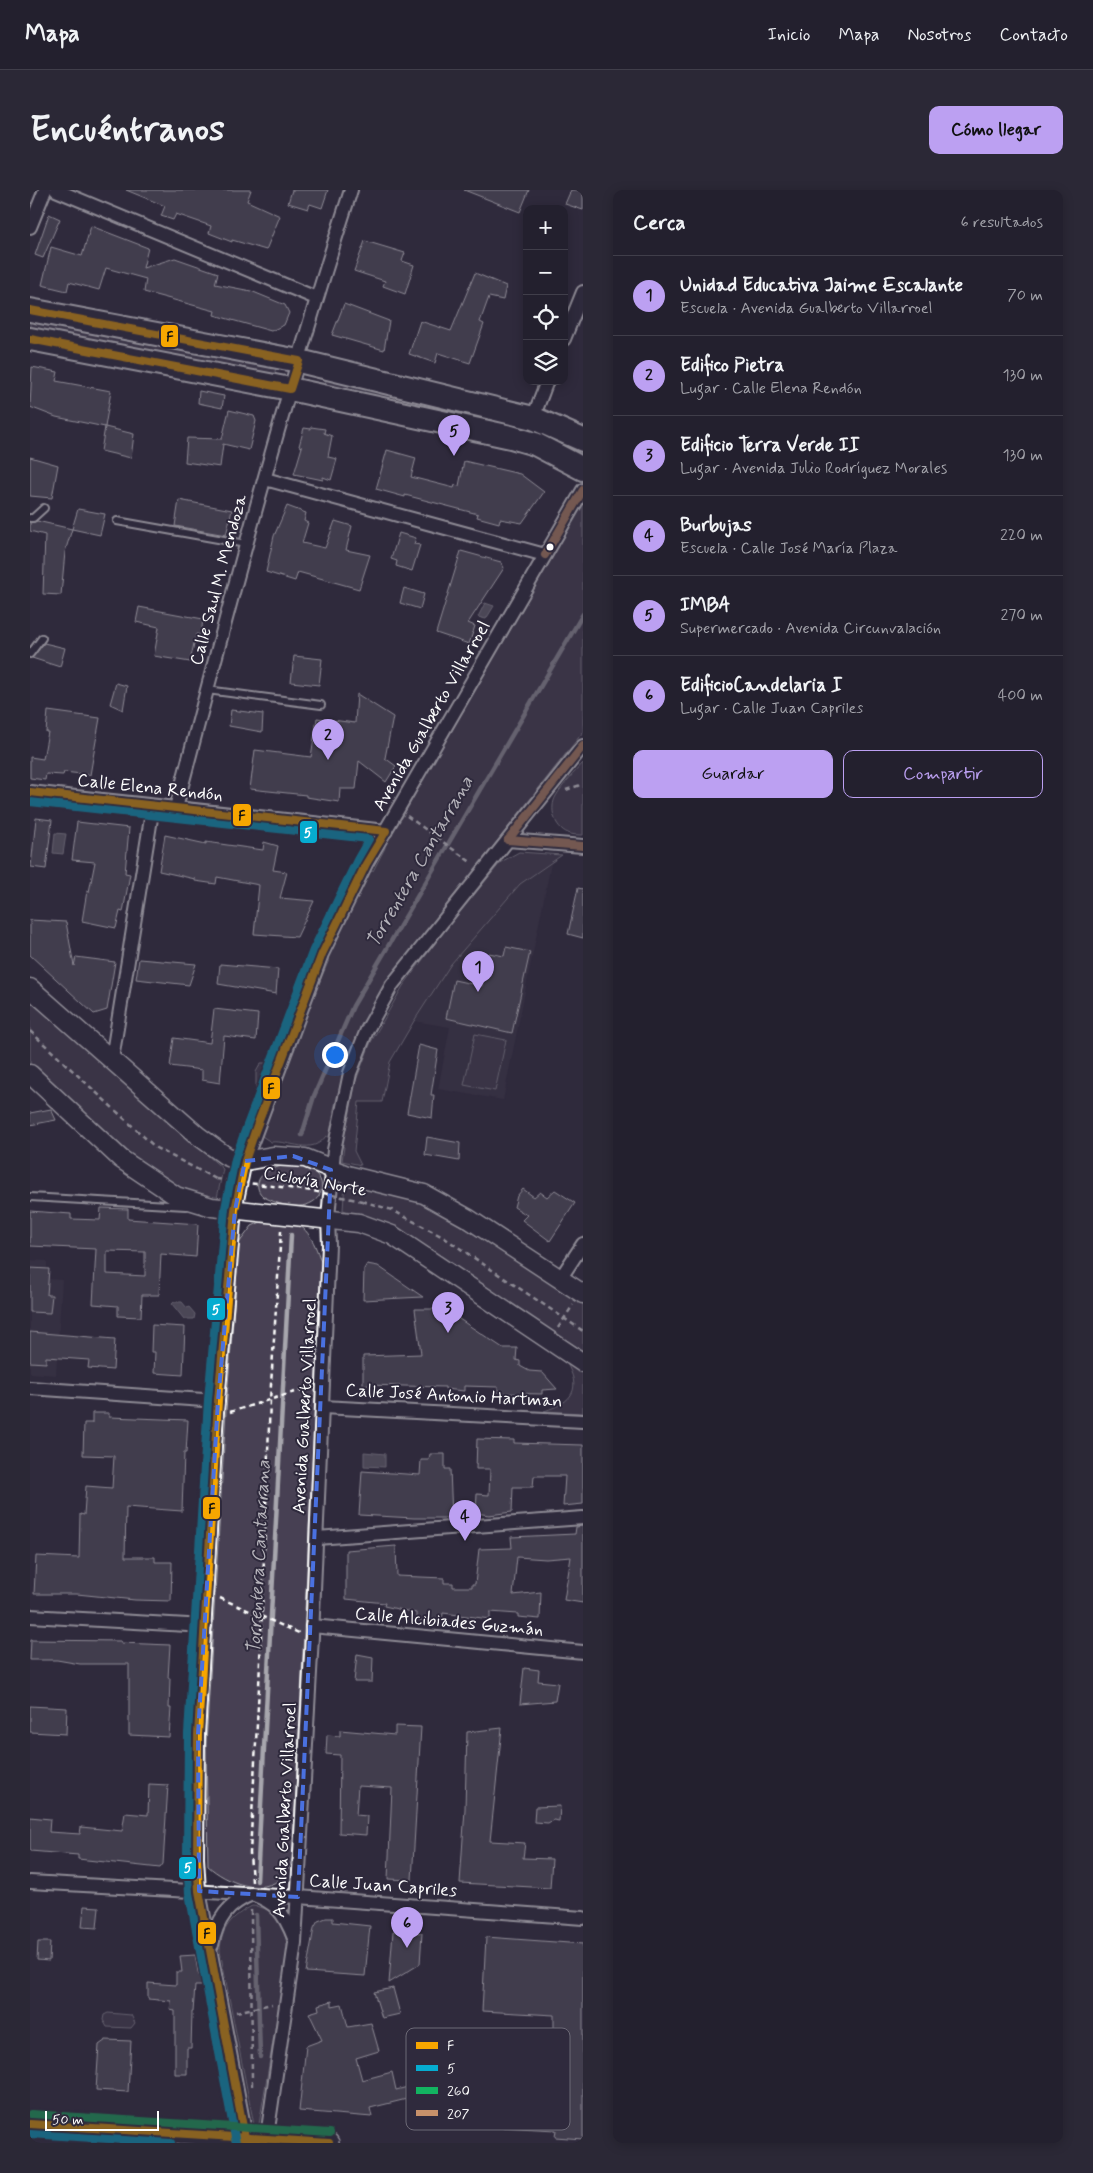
<!DOCTYPE html>
<html lang="es">
<meta charset="utf-8">
<style>
body{margin:0;font-family:Mynerve,sans-serif;background:#2b2836;color:#f1f3f6}
.controls{position:absolute;right:15px;top:15px;display:grid;overflow:hidden;border-radius:10px;box-shadow:0 2px 12px #0003}
.controls button{width:45px;height:45px;display:grid;place-items:center;padding:0;border:0;border-bottom:1px solid #403e4a;background:#23202e;color:#f1f3f6;font:25px sans-serif}
.scale{position:absolute;left:15px;bottom:12px;width:114px;box-sizing:border-box;padding-left:5px;border:2px solid #fff;border-top:0;font-size:14px;line-height:18px;white-space:nowrap;color:#fff;-webkit-text-stroke:4px #2f2a3d;paint-order:stroke}
.you{position:absolute;left:304px;top:864px;width:18px;height:18px;margin:-12px;border:4px solid #fff;border-radius:50%;background:#1a73e8;box-shadow:0 0 0 8px #1a73e833}
.badge{display:grid;place-items:center;width:32px;height:32px;border-radius:50%;background:#bca0f2;color:#111;font-size:16px;font-weight:700}
.pin{position:absolute;translate:-50% -41px;filter:drop-shadow(0 1px 2px #0008)}
.pin::after{content:'';position:absolute;top:26px;width:18px;height:15px;background:inherit;clip-path:polygon(0 0,100% 0,50% 100%)}
.list{margin:0;padding:0;list-style:none}
h2{display:flex;justify-content:space-between;align-items:center;height:65px;margin:0;padding:0 20px;font-size:21px}
h2 small{font-size:16px;font-weight:400;color:#a3a3aa}
.list li{display:grid;grid-template-columns:32px 1fr auto;gap:15px;align-items:center;box-sizing:border-box;height:80px;padding:0 20px;border-top:1px solid #403e4a}
.list b{display:block;font-size:19px;white-space:nowrap}
.list p{margin:0;font-size:16px;white-space:nowrap;color:#a3a3aa}
.list em{font-size:16px;font-style:normal;color:#a3a3aa}
.actions{display:flex;gap:10px;padding:15px 20px}
.actions a{flex:1;padding:11px 0;border:1px solid #bca0f2;border-radius:10px;text-align:center;font-size:18px;color:#bca0f2}
.actions .main{background:#bca0f2;color:#111}
.icon{flex:none;width:28px;height:28px;fill:none;stroke:currentColor;stroke-width:2;stroke-linecap:round;stroke-linejoin:round}
.map{position:relative;flex:none;width:553px;height:1953px;overflow:hidden;border-radius:10px}
header{display:flex;align-items:center;gap:30px;box-sizing:border-box;height:70px;padding:0 25px;background:#23202e;border-bottom:1px solid #403e4a}
header strong{font-size:24px}
nav{display:flex;gap:28px;margin-inline-start:auto;font-size:18px}
.intro{display:flex;align-items:center;justify-content:space-between;box-sizing:border-box;height:120px;padding:0 30px}
h1{margin:0;font-size:35px}
.button{padding:12px 22px;border-radius:10px;background:#bca0f2;color:#111;font-size:18px;font-weight:700}
main{display:flex;gap:30px;padding:0 30px}
aside{flex:1;background:#23202e;border-radius:10px;box-shadow:0 2px 12px #0003}
.map>svg:first-child{display:block}
</style>
<header>
<strong>Mapa</strong>
<nav><a>Inicio</a><a>Mapa</a><a>Nosotros</a><a>Contacto</a></nav>
</header>
<div class="intro"><h1>Encuéntranos</h1><a class="button">Cómo llegar</a></div>
<main>
<div class="map">
<svg width="553" height="1953" viewBox="0 0 553 1953">
<rect width="100%" height="100%" fill="#2f2a3d"/>
<filter id="ink" filterUnits="userSpaceOnUse"><feTurbulence type="fractalNoise" baseFrequency=".02" numOctaves="2"/><feDisplacementMap in="SourceGraphic" scale="10" xChannelSelector="R" yChannelSelector="G"/><feConvolveMatrix kernelMatrix="1 2 1 2 8 2 1 2 1" color-interpolation-filters="sRGB"/></filter>
<g filter="url(#ink)">
<g fill="#3c3749">
<path d="M521 674 473 910 408 899 420 837 384 831 421 774 454 735 490 694Z"/>
<path d="M0 1070 17 1071V1079H19V1089L32 1090 26 1185 0 1183Z"/>
</g>
<g fill="#464152" stroke="#a2a0a8">
<path d="M0 131 246 177 244 187 0 141Z"/>
<path d="M296 190 497 235 553 259V266L513 246 295 198Z"/>
<path d="M553 314V542L453 669 455 673 438 693 432 695C410 723 387 751 366 780 335 823 315 872 303 923L319 928 325 893 341 852 373 796 412 744 471 672 489 662 532 665 490 694 421 774 384 831 360 872 352 912H329L324 961 331 975 312 971 314 957 296 946C282 966 260 950 241 952L221 939 217 928 226 898V882L231 873H239L261 866 273 835 272 825 280 803 286 800 299 770 296 768 337 683 343 681 355 658 354 652 363 636 372 628 394 588V583L404 566H407L494 416 492 413 501 396 506 395Z"/>
<path d="M553 573V645C548 645 542 645 538 643 524 637 519 618 526 606 533 594 544 583 553 573Z"/>
<path d="M0 809 193 979 187 1008H171L146 998 119 980 0 874Z"/>
<path d="M445 844 476 850 465 901 434 895Z"/>
<path d="M262 974C313 980 294 1036 238 1009 233 1007 229 1003 228 998 225 981 250 976 262 974Z"/>
<path d="M315 991 377 1007 397 1015 553 1111V1161L414 1072 334 1026 313 1020Z"/>
<path d="M233 1031C242 1031 253 1030 261 1032 280 1036 287 1060 292 1075L263 1666C261 1673 258 1683 253 1687 231 1707 196 1692 178 1676L176 1554 196 1221 209 1053 222 1036Z"/>
<path d="M536 1172 553 1183V1223L514 1221C543 1212 552 1199 536 1172Z"/>
<path d="M222 1716C248 1717 256 1740 258 1763L228 1940H225L190 1761C191 1738 202 1726 222 1716Z"/>
<path d="M78 1823 101 1825 105 1833 101 1838 77 1837 73 1830 74 1825Z"/>
<path d="M0 1944 135 1953H73L0 1948Z"/>
</g>
<g fill="#6d6a77" stroke="#a7a6ad">
<path d="M455 413 464 416 456 429 448 427Z"/>
<path d="M25 643 36 644 33 664 23 663Z"/>
<path d="M144 1112H152L157 1118 159 1117 165 1124 164 1129H154L142 1114Z"/>
<path d="M334 1262 355 1264V1277L334 1276Z"/>
</g>
<g fill="none" stroke-linecap="round" stroke-linejoin="round">
<g stroke="#a7a6ad" stroke-width="4.5">
<path d="M272 945 284 906 323 816 553 424"/>
<path d="M227 1691 261 1045"/>
<path d="M226 1725 230 1867"/>
</g>
</g>
<g fill="#595564" stroke="#fff" fill-rule="evenodd">
<path d="M96 0H221L217 11 250 26 236 60 202 50V52L179 43 181 36 146 24 143 30 131 26 135 16Z"/>
<path d="M262 0H298L292 18 280 14 278 19 258 13Z"/>
<path d="M434 0H499L490 22Z"/>
<path d="M541 0H553V20L535 14Z"/>
<path d="M19 24 30 29 13 68 5 65Z"/>
<path d="M61 36 118 58 113 78 145 68 188 83 185 94 221 101 255 115 259 123 254 135 241 141 184 125 185 121 114 102 116 89 76 78 69 100 39 92 37 101 12 95 21 57 52 66Z"/>
<path d="M335 51 375 63 372 71 384 75 375 104 353 96 355 91 324 81Z"/>
<path d="M445 83 476 96 473 110 459 107 450 132 454 134 440 173 408 163 405 173 379 164 390 131 421 141Z"/>
<path d="M314 114 359 131 354 160 302 145Z"/>
<path d="M2 177 28 182 26 191 81 201 75 237 26 227 0 217Z"/>
<path d="M169 201 194 206 192 218 168 213Z"/>
<path d="M199 220 224 226 226 231 219 260 193 254 190 277 155 272 157 248 192 249Z"/>
<path d="M75 237 104 244 101 268 71 261Z"/>
<path d="M281 237 295 239 294 243 302 246 298 267 307 269 301 290 293 287V290L264 284 272 257 269 256 274 238 281 239Z"/>
<path d="M357 260 386 268 381 287 424 298 425 295 429 296 434 271 490 284 514 302 492 333 470 329 469 333 447 327 448 324 375 305V307L346 299Z"/>
<path d="M0 267 28 275 22 308 0 306Z"/>
<path d="M149 310 202 320 196 345 145 336Z"/>
<path d="M257 316 276 323 274 331 278 333 272 353 295 358 305 331 322 336 316 360 340 365 329 399 268 382 265 391 236 382 244 346Z"/>
<path d="M48 319 75 324 70 345 42 339Z"/>
<path d="M7 331 42 339 35 362 31 405 13 404 15 345 0 341V333Z"/>
<path d="M369 343 386 348 384 354 390 355 382 381 366 376 367 371 361 369Z"/>
<path d="M431 361 471 372 474 378 438 433 445 436 439 454 406 443Z"/>
<path d="M374 398 394 404 390 419 370 413Z"/>
<path d="M109 417 173 429 171 445 166 444 160 472 124 466 129 437 106 432Z"/>
<path d="M14 453 35 458 30 477 2 468Z"/>
<path d="M264 466 292 469 289 495 261 492Z"/>
<path d="M86 493 97 496 93 520 80 514Z"/>
<path d="M327 504 363 527 355 568 366 576 356 592 329 571 326 599H310L309 612 276 607V605L220 599 225 560 281 567 287 528 325 533Z"/>
<path d="M201 520 233 524 232 542 199 536Z"/>
<path d="M18 521 70 528 60 585 34 582 33 585 16 584 15 590 0 588V567L13 569 18 542H16Z"/>
<path d="M6 628 22 630 16 679 1 677Z"/>
<path d="M47 632 99 638 95 683 100 684 93 722 90 721 86 738 52 731 57 701 59 702 65 672 42 670Z"/>
<path d="M135 645 176 654V652L233 660 234 652 248 656 243 680 257 682 250 708 284 711 267 747 224 744 229 695 187 687 186 694 165 691V689L129 681Z"/>
<path d="M548 698 553 699V748L538 744Z"/>
<path d="M0 730 36 732 44 776 46 767 85 772 77 820 64 824 0 765Z"/>
<path d="M476 757 500 762 482 843 416 828 424 790 452 796 459 763 474 766Z"/>
<path d="M109 769 166 774 159 795 106 789Z"/>
<path d="M190 774 248 779 246 804 188 794Z"/>
<path d="M184 819 228 824 226 850 194 846 190 893 172 890V880L140 876 144 848 180 853Z"/>
<path d="M389 855 408 860 401 905H404L402 928 377 923Z"/>
<path d="M21 919 26 930 0 935V923Z"/>
<path d="M397 947 430 953 429 971 395 965Z"/>
<path d="M493 999 504 1007 510 1002 517 1007 525 1000 545 1013 520 1051 492 1030 497 1025 484 1017 487 1006Z"/>
<path d="M71 1018 98 1019V1029L168 1034 166 1067 131 1064 129 1105H112L111 1127 88 1126V1116L63 1114 66 1059 0 1056V1021L41 1024V1029L70 1030ZM77 1061 115 1062V1086L77 1084Z"/>
<path d="M337 1074 348 1076 393 1107 333 1110 334 1079Z"/>
<path d="M0 1078 19 1079 17 1105H22L20 1123 0 1122Z"/>
<path d="M385 1119H414L473 1158H487L486 1170 490 1171V1176L499 1181 512 1182 527 1199 512 1200V1204L468 1203V1197L434 1196V1201L415 1199V1197L333 1195V1166L391 1164Z"/>
<path d="M122 1135 155 1137 153 1185 124 1183 125 1162H121Z"/>
<path d="M0 1142 85 1149 83 1180 58 1178 59 1170 16 1167V1173L0 1172Z"/>
<path d="M62 1223H79V1227L158 1230 156 1263H154L152 1321 96 1317 95 1367H125V1372H142L141 1411 105 1410 47 1404H4L6 1366 49 1368 50 1324 54 1325 56 1296 82 1298 84 1266 53 1265 54 1233H62Z"/>
<path d="M447 1249 484 1250V1253L553 1255V1314L533 1316 535 1286H504L503 1297H483L482 1322 459 1325 446 1323 447 1304 459 1305 460 1279H446Z"/>
<path d="M400 1264H415V1279H420L422 1328H384L329 1325 332 1281 390 1285 391 1270H399Z"/>
<path d="M553 1336V1413L534 1410 541 1367 516 1369 487 1367 483 1405 511 1402 510 1429 488 1427V1424L460 1422V1429L413 1423 412 1433 386 1430V1423L354 1416 355 1413 316 1409V1360L366 1356 367 1386 414 1388V1393H423V1397H442V1394H445L449 1359 482 1358 481 1347 545 1344 546 1337Z"/>
<path d="M1 1450 91 1451V1453L140 1455 138 1488H140L139 1518H141L139 1547 99 1545V1474H50L27 1470H0Z"/>
<path d="M327 1464 343 1467 342 1492H324Z"/>
<path d="M494 1478 509 1480 508 1491 528 1493 525 1511 490 1514Z"/>
<path d="M0 1516 37 1518 36 1544 0 1542Z"/>
<path d="M365 1536 391 1537 382 1690 358 1689 362 1598 328 1596 326 1625 337 1626 336 1645 309 1643 310 1565 296 1564 297 1545 310 1546V1540L365 1545Z"/>
<path d="M472 1538 460 1651 495 1653 493 1668 522 1669 520 1698 430 1693 435 1619 437 1542Z"/>
<path d="M119 1594 138 1595 133 1674 130 1678 48 1669V1665L0 1661V1627L20 1629 19 1642 50 1644 51 1637 92 1641 95 1623 118 1625Z"/>
<path d="M530 1616 529 1631 523 1630 518 1633 504 1632 505 1617Z"/>
<path d="M54 1716 69 1717 67 1738 52 1737Z"/>
<path d="M296 1728H303V1732L340 1736 335 1786 276 1782 284 1738 288 1731Z"/>
<path d="M363 1741 392 1743 390 1774 359 1793Z"/>
<path d="M456 1747 553 1754V1949L525 1947 526 1940 468 1937V1933L423 1930 425 1910 420 1898 427 1843H446L443 1889 471 1891 474 1844H524V1825L452 1821Z"/>
<path d="M8 1752H20L19 1771 7 1770Z"/>
<path d="M165 1765 168 1782 173 1796H165L163 1822H162L161 1858H157V1884H145V1821L140 1820 141 1811 118 1809V1793L146 1795V1782H152L150 1766Z"/>
<path d="M363 1798 370 1824 352 1828 344 1802Z"/>
<path d="M302 1811V1816L312 1814 318 1837 341 1833 349 1861 326 1868 332 1890 362 1882 366 1900 394 1893 397 1904 340 1918 342 1927 269 1921 276 1856 292 1850 279 1823 289 1820 288 1815Z"/>
<path d="M76 1850 101 1851 98 1902 66 1900 69 1855Z"/>
</g>
<g fill="none" stroke-linecap="round" stroke-linejoin="round">
<defs>
<g id="lane">
<path d="M0 328H3L14 318"/>
<path d="M87 331 216 354"/>
<path d="M0 464 12 448"/>
<path d="M177 500 291 515"/>
<path d="M0 1007 156 1016"/>
</g>
<g id="street">
<path d="M26 0 286 108"/>
<path d="M0 37 15 0"/>
<path d="M534 149 553 102"/>
<path d="M503 228 517 191"/>
<path d="M235 289 515 365"/>
<path d="M0 602 356 641"/>
<path d="M146 618C200 411 255 204 321 0"/>
<path d="M478 650 553 656"/>
<path d="M82 869 123 616"/>
<path d="M530 1089 553 1054"/>
<path d="M0 1198 188 1211"/>
<path d="M293 1217 553 1231"/>
<path d="M287 1348 553 1328"/>
<path d="M0 1426 175 1436"/>
<path d="M282 1436 553 1462"/>
<path d="M0 1692 268 1707 553 1728"/>
<path d="M182 1755C187 1729 198 1714 222 1704 247 1713 254 1723 264 1748"/>
<path d="M216 1953 214 1936 169 1701 167 1668 168 1545 187 1222 205 1020 215 971 292 764 336 674 553 300"/>
<path d="M236 1953 265 1753 282 1446 299 1055 298 1028 304 960 320 883 337 840 362 795 553 556"/>
</g>
<g id="secondary">
<path d="M0 798 167 945 196 966 201 968 215 971 243 966 275 968 317 985 394 1004 439 1029 553 1104"/>
<path d="M0 884 91 969 146 1006 182 1017 329 1033 362 1045 553 1173"/>
</g>
<path id="primary" d="M0 1934 299 1953"/>
<g id="highway">
<path d="M0 120 269 171 503 228 553 250"/>
<path d="M0 149 260 199 481 247 505 254 553 279"/>
</g>
</defs>
<use href="#lane" stroke="#fff" stroke-width="10"/>
<use href="#street" stroke="#fff" stroke-width="16"/>
<use href="#secondary" stroke="#fff" stroke-width="21"/>
<use href="#primary" stroke="#fff" stroke-width="22"/>
<use href="#highway" stroke="#fff" stroke-width="26"/>
<g stroke="#fff" stroke-width="2.5" stroke-dasharray="5 4" stroke-linecap="butt">
<path d="M536 600 553 594"/>
<path d="M377 626 442 673"/>
<path d="M0 841 126 958 186 989"/>
<path d="M332 1011 362 1020 413 1047 553 1141"/>
<path d="M528 1138 543 1115"/>
<path d="M200 1222 281 1197"/>
<path d="M190 1408 269 1443"/>
<path d="M222 1692 220 1663 229 1497 240 1210 251 1041"/>
<path d="M221 1720 222 1896"/>
<path d="M206 1822 242 1814"/>
</g>
<use href="#lane" stroke="#2f2a3d" stroke-width="6"/>
<use href="#street" stroke="#2f2a3d" stroke-width="12"/>
<use href="#secondary" stroke="#2f2a3d" stroke-width="18"/>
<use href="#primary" stroke="#2f2a3d" stroke-width="19"/>
<use href="#highway" stroke="#2f2a3d" stroke-width="22"/>
<path stroke="#fff" stroke-width="2.5" stroke-dasharray="5 4" stroke-linecap="butt" d="M186 989 283 1001 332 1011"/>
<defs>
<g id="bus-1">
<path d="M0 120 269 171 260 199 0 149"/>
<path d="M0 602 356 641 336 674 292 764 225 941 215 971 205 1020 188 1211 168 1545 167 1668 169 1701 216 1953"/>
<path d="M0 1934 299 1953"/>
</g>
<g id="bus-2">
<path d="M0 612 339 649 327 670 283 760 216 938 205 969 195 1018 178 1210 158 1544 157 1668 159 1703 206 1953"/>
<path d="M0 1944 141 1953"/>
</g>
<path id="bus-3" d="M1 1924 300 1943"/>
<g id="bus-4">
<path d="M515 365 553 300"/>
<path d="M478 650 553 556"/>
<path d="M478 650 553 656"/>
</g>
</defs>
<use href="#bus-1" stroke="#2f2a3d" stroke-width="11"/>
<use href="#bus-2" stroke="#2f2a3d" stroke-width="11"/>
<use href="#bus-3" stroke="#2f2a3d" stroke-width="11"/>
<use href="#bus-4" stroke="#2f2a3d" stroke-width="11"/>
<use href="#bus-1" stroke="#f7a600" stroke-width="8"/>
<use href="#bus-2" stroke="#06acd0" stroke-width="8"/>
<use href="#bus-3" stroke="#13b361" stroke-width="8"/>
<use href="#bus-4" stroke="#c7916a" stroke-width="8"/>
</g>
</g>
<path d="M0 0H553V1953H0ZM263 966 301 980 268 1707 169 1701 168 1545 188 1211 205 1020 215 971Z" fill="#2f2a3d" fill-opacity=".55" fill-rule="evenodd"/>
<path fill="none" stroke="#4a71e0" stroke-width="4" stroke-dasharray="10 6" stroke-linejoin="round" d="M263 966 301 980 268 1707 169 1701 168 1545 188 1211 205 1020 215 971Z"/>
<circle fill="#fff" stroke="#2f2a3d" stroke-width="2" cx="520" cy="357" r="4.5"/>
<g text-anchor="middle" dominant-baseline="central" stroke-width="4" stroke-linejoin="round" paint-order="stroke">
<g font-size="18" fill="#fff" stroke="#2f2a3d">
<text transform="translate(189 390) rotate(-75)">Calle Saul M. Mendoza</text>
<text transform="translate(402 526) rotate(-60)">Avenida Gualberto Villarroel</text>
<text transform="translate(120 598) rotate(6)">Calle Elena Rendón</text>
<text transform="translate(285 992) rotate(10)">Ciclovía Norte</text>
<text transform="translate(424 1206) rotate(3)">Calle José Antonio Hartman</text>
<text transform="translate(275 1216) rotate(-87)">Avenida Gualberto Villarroel</text>
<text transform="translate(419 1432) rotate(5)">Calle Alcibiades Guzmán</text>
<text transform="translate(255 1620) rotate(-87)">Avenida Gualberto Villarroel</text>
<text transform="translate(353 1696) rotate(4)">Calle Juan Capriles</text>
</g>
<g font-size="19" font-style="italic" fill="#b6b4bb" stroke="#2f2a3d">
<text transform="translate(390 672) rotate(-60)">Torrentera Cantarrana</text>
<text transform="translate(229 1367) rotate(-87)">Torrentera Cantarrana</text>
</g>
</g>
<rect x="376" y="1838" width="164" height="102" rx="8" fill="#2f2a3d" stroke="#6d6a77" stroke-width="1"/>
<rect x="386" y="1852" width="22" height="7" fill="#f7a600"/>
<rect x="386" y="1875" width="22" height="6" fill="#06acd0"/>
<rect x="386" y="1897" width="22" height="7" fill="#13b361"/>
<rect x="386" y="1920" width="22" height="6" fill="#c7916a"/>
<g font-size="14" fill="#fff">
<text x="417" y="1860">F</text>
<text x="417" y="1883">5</text>
<text x="417" y="1905">260</text>
<text x="417" y="1928">207</text>
</g>
<g stroke="#2f2a3d" stroke-width="2">
<rect x="130" y="134" width="19" height="24" rx="5" fill="#f7a600"/>
<rect x="202" y="613" width="20" height="24" rx="5" fill="#f7a600"/>
<rect x="269" y="630" width="19" height="24" rx="5" fill="#06acd0"/>
<rect x="232" y="886" width="19" height="24" rx="5" fill="#f7a600"/>
<rect x="176" y="1107" width="20" height="24" rx="5" fill="#06acd0"/>
<rect x="172" y="1306" width="19" height="24" rx="5" fill="#f7a600"/>
<rect x="148" y="1666" width="19" height="24" rx="5" fill="#06acd0"/>
<rect x="167" y="1731" width="20" height="24" rx="5" fill="#f7a600"/>
</g>
<g font-size="14" text-anchor="middle" font-weight="bold" fill="#fff">
<text x="278" y="647">5</text>
<text x="186" y="1124">5</text>
<text x="158" y="1682">5</text>
</g>
<g font-size="14" text-anchor="middle" font-weight="bold" fill="#111">
<text x="140" y="151">F</text>
<text x="212" y="630">F</text>
<text x="241" y="903">F</text>
<text x="182" y="1323">F</text>
<text x="177" y="1748">F</text>
</g>
</svg>
<div class="controls">
<button>+</button>
<button>−</button>
<button><svg class="icon" aria-label="locate" viewBox="0 0 24 24"><circle cx="12" cy="12" r="6"/><path d="M12 2v4M12 18v4M2 12h4M18 12h4"/></svg></button>
<button><svg class="icon" aria-label="layers" viewBox="0 0 24 24"><path d="M12 4l9 5-9 5-9-5zM3 14l9 5 9-5"/></svg></button>
</div>
<div class="scale">50 m</div>
<div class="you"></div>
<div class="pin badge" style="left:448px;top:802px">1</div>
<div class="pin badge" style="left:298px;top:570px">2</div>
<div class="pin badge" style="left:418px;top:1143px">3</div>
<div class="pin badge" style="left:435px;top:1351px">4</div>
<div class="pin badge" style="left:424px;top:266px">5</div>
<div class="pin badge" style="left:377px;top:1758px">6</div>
</div>
<aside>
<h2>Cerca<small>6 resultados</small></h2>
<ul class="list">
<li><span class="badge">1</span><div><b>Unidad Educativa Jaime Escalante</b><p>Escuela · Avenida Gualberto Villarroel</p></div><em>70 m</em></li>
<li><span class="badge">2</span><div><b>Edifico Pietra</b><p>Lugar · Calle Elena Rendón</p></div><em>130 m</em></li>
<li><span class="badge">3</span><div><b>Edificio Terra Verde II</b><p>Lugar · Avenida Julio Rodríguez Morales</p></div><em>130 m</em></li>
<li><span class="badge">4</span><div><b>Burbujas</b><p>Escuela · Calle José María Plaza</p></div><em>220 m</em></li>
<li><span class="badge">5</span><div><b>IMBA</b><p>Supermercado · Avenida Circunvalación</p></div><em>270 m</em></li>
<li><span class="badge">6</span><div><b>EdificioCandelaria I</b><p>Lugar · Calle Juan Capriles</p></div><em>400 m</em></li>
</ul>
<div class="actions"><a class="main">Guardar</a><a>Compartir</a></div>
</aside>
</main>
